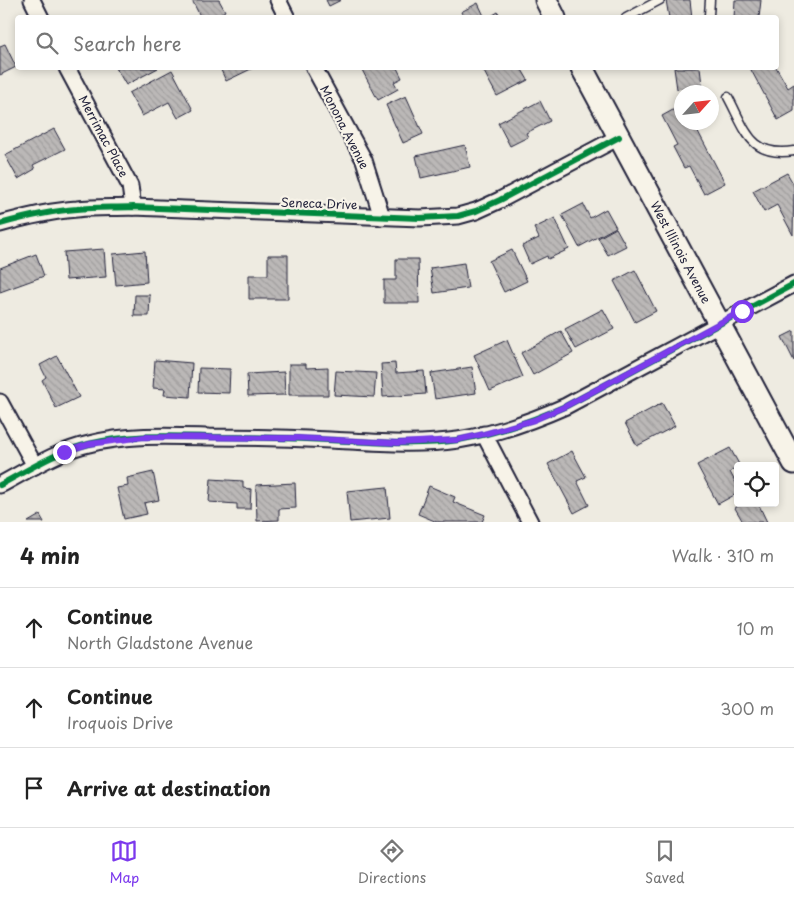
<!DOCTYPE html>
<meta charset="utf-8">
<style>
body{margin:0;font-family:"Playpen Sans",sans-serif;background:#f2f2f2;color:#222}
.controls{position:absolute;right:15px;bottom:15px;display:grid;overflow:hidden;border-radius:5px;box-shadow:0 2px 8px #0003}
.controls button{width:45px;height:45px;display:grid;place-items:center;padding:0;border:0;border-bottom:1px solid #e0e0e0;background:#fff;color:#222;font:25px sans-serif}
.compass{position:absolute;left:674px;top:85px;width:45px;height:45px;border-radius:50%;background:#fff;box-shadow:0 2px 8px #0003;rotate:63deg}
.stop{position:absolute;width:15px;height:15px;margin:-11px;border:4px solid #7c3aed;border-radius:50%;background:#fff}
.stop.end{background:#7c3aed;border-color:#fff;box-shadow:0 1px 5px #0008}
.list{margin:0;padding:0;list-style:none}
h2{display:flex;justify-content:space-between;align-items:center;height:65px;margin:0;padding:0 20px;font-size:21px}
h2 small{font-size:16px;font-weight:400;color:#767676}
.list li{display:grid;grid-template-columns:32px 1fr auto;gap:15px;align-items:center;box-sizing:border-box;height:80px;padding:0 20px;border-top:1px solid #e0e0e0}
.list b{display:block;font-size:19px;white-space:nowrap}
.list p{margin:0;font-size:16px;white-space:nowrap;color:#767676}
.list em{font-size:16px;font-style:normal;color:#767676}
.icon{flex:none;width:28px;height:28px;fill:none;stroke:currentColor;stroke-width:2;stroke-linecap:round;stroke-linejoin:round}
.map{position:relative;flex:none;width:794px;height:522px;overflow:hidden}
.search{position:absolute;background:#fff;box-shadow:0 2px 8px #0003;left:15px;right:15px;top:15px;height:55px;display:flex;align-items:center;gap:12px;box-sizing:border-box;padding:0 18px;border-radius:5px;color:#767676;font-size:19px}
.sheet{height:305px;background:#fff}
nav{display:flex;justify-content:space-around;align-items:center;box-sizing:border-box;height:70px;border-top:1px solid #e0e0e0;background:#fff;font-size:14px;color:#767676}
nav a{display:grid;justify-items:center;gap:2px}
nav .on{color:#7c3aed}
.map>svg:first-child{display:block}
</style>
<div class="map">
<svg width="794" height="522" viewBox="0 0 794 522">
<defs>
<pattern id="building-back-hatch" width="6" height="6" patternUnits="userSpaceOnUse" patternTransform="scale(1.25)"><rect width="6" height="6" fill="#bbb8b7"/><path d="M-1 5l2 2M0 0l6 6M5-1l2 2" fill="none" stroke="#a09e9e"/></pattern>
</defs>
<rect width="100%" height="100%" fill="#eeebe1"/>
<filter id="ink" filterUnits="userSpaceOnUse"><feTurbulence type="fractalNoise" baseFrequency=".02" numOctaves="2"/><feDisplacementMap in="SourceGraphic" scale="10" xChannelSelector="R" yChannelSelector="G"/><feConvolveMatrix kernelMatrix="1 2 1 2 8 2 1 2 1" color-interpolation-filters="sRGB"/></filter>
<g filter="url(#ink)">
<g fill="url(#building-back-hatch)" stroke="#22223b">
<path d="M192 0H219L225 11 214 18H201Z"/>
<path d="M326 0H341L329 6Z"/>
<path d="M666 0H690L692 18H669Z"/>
<path d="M735 0H761L759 18H734Z"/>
<path d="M478 3 485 18H464L461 12Z"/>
<path d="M498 12 501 18H488Z"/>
<path d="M5 44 16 67 0 75V46Z"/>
<path d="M776 67 788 88 794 84V111L778 120 750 68Z"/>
<path d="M116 68H158L126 85Z"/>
<path d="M220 68H253L226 81Z"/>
<path d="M361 68H397L402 78 394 82 398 89 378 100Z"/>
<path d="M482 68H521L528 80 497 96Z"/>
<path d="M674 68H700L702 85 677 89Z"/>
<path d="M172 70 193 110 178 118 169 102 142 116 129 93Z"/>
<path d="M406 96 423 134 403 143 386 105Z"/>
<path d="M540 101 550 121 526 133 528 137 510 146 498 123Z"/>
<path d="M682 105V122H693L725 183 704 194 689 166 684 168 673 147 677 145 662 116Z"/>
<path d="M54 129 65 149 33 165 35 169 18 179 5 155Z"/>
<path d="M465 145 470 167 421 178 416 156Z"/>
<path d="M787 173 794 185 793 235 777 205 764 212 753 191Z"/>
<path d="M583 204 590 218 606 209 616 227 579 247 562 215Z"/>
<path d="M555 218 569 249 548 259 547 256 530 264 522 246 539 238 534 228Z"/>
<path d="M616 228 626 246 608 255 598 238Z"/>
<path d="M104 249 106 277 66 280 64 252Z"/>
<path d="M512 250 527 281 504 292 489 261Z"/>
<path d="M145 251 147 282 116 285 113 254Z"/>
<path d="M36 254 44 276 0 292V268Z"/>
<path d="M268 255H288V299H249V275H268Z"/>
<path d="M396 259H418L419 303H384V280H396Z"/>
<path d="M464 263 468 288 434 293 430 268Z"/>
<path d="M635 270 656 311 635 322 614 281Z"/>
<path d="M135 295H150L149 316H134Z"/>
<path d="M603 309 614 329 576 349 565 329Z"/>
<path d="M561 331 573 353 533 375 521 353Z"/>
<path d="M794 331V361L782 337Z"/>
<path d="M507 340 523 377 490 391 474 355Z"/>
<path d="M57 356 79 397 56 408 42 380 46 377 40 365Z"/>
<path d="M155 360 192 363 190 397 164 395 165 389 153 388Z"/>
<path d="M395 363 396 373 424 371 426 394 383 397 381 364Z"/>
<path d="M289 364H306V368L328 367V395H289Z"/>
<path d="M472 367 476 393 435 399 431 373Z"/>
<path d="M199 368 230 369 229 393 198 392Z"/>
<path d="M336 371 376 373 374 397 334 395Z"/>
<path d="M284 372 285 395 248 396 247 374Z"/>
<path d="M662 403 675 426 637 446 625 423Z"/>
<path d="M730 448 740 466 730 472 738 487V493L718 504 697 465Z"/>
<path d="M572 451 586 477 577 481 589 505 574 513 548 464Z"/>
<path d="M153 472 159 500 144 503 147 514 124 519 117 488 128 486 127 478Z"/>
<path d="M211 479 243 481V488L251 489 250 509H237V504L209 502Z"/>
<path d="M295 483 296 508 279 509V520L257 521 256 485Z"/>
<path d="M429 486 455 497 453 502 485 515 482 522H437L418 514Z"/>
<path d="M387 487 390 518 350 522 347 491Z"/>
<path d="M744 503H758L767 522H743L735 508Z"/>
<path d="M40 515 44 522H28Z"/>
</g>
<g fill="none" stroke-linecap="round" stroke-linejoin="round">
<defs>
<g id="service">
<path d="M709 15 710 0"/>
<path d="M626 18 660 0"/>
<path d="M728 97C746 130 750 158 794 151"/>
</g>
<g id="minor">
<path d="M32 0 41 18"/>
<path d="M278 0 287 18"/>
<path d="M67 68 130 186 133 207"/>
<path d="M314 68 364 160 382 217"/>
<path d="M0 224C25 217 51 211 77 209 96 207 114 208 133 207L420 218 458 216 476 211 500 200 619 137"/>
<path d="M0 402 35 466"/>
<path d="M484 434 530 522"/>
<path d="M0 485C28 470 57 451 89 444 128 434 170 436 209 437 250 437 290 438 330 440 372 442 416 446 458 440 496 434 532 421 566 406L794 284"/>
</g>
<g id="secondary">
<path d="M546 0 555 18"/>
<path d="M582 68 794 463"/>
</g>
</defs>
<use href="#service" stroke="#22223b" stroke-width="11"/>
<use href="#minor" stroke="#22223b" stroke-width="19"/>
<use href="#secondary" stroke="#22223b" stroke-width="25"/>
<use href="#service" stroke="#f7f3e8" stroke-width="8"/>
<use href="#minor" stroke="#f7f3e8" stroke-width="15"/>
<use href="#secondary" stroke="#f7f3e8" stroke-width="21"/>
<defs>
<g id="cycleway">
<path d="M0 224C25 217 51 211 77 209 96 207 114 208 133 207L420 218 458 216 476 211 500 200 619 137"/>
<path d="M0 485C28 470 57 451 89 444 128 434 170 436 209 437 250 437 290 438 330 440 372 442 416 446 458 440 496 434 532 421 566 406L794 284"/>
</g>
</defs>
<use href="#cycleway" stroke="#f7f3e8" stroke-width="9"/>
<use href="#cycleway" stroke="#00873e" stroke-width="6"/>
</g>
</g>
<g fill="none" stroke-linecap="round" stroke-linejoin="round" filter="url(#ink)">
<path stroke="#7c3aed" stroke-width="6" d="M64 452 89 444 144 437 298 438 398 443 457 440 484 434 534 420 566 406 742 311"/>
</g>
<g text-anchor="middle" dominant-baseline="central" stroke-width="4.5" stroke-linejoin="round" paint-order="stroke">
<g font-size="12" fill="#22223b" stroke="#f7f3e8">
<text transform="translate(345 127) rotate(63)">Monona Avenue</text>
<text transform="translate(104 136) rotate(62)">Merrimac Place</text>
<text transform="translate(319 203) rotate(2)">Seneca Drive</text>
<text transform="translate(681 252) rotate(62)">West Illinois Avenue</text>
</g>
</g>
</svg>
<div class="controls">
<button><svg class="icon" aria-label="locate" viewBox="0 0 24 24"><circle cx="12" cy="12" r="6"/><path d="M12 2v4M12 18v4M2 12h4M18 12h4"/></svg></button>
</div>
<svg class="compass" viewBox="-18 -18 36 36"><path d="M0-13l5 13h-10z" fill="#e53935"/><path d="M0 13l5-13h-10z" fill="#767676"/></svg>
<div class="stop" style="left:742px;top:311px"></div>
<div class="stop end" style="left:64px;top:452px"></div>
<div class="search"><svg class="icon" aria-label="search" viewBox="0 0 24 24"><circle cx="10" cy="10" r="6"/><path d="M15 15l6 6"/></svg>Search here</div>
</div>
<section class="sheet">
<h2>4 min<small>Walk · 310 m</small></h2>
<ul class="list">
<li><svg class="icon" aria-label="ahead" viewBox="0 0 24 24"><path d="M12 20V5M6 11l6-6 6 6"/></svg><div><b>Continue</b><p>North Gladstone Avenue</p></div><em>10 m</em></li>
<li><svg class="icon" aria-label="ahead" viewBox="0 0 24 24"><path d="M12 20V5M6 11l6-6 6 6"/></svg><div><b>Continue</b><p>Iroquois Drive</p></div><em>300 m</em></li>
<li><svg class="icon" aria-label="arrive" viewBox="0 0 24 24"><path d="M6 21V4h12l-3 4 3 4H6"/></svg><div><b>Arrive at destination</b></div></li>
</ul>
</section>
<nav>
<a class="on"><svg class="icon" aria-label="map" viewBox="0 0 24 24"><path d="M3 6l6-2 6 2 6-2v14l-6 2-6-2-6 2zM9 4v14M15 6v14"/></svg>Map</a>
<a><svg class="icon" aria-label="directions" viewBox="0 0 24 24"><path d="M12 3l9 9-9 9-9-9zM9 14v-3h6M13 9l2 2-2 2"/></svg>Directions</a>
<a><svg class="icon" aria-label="saved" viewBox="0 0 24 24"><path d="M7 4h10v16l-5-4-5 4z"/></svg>Saved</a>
</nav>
